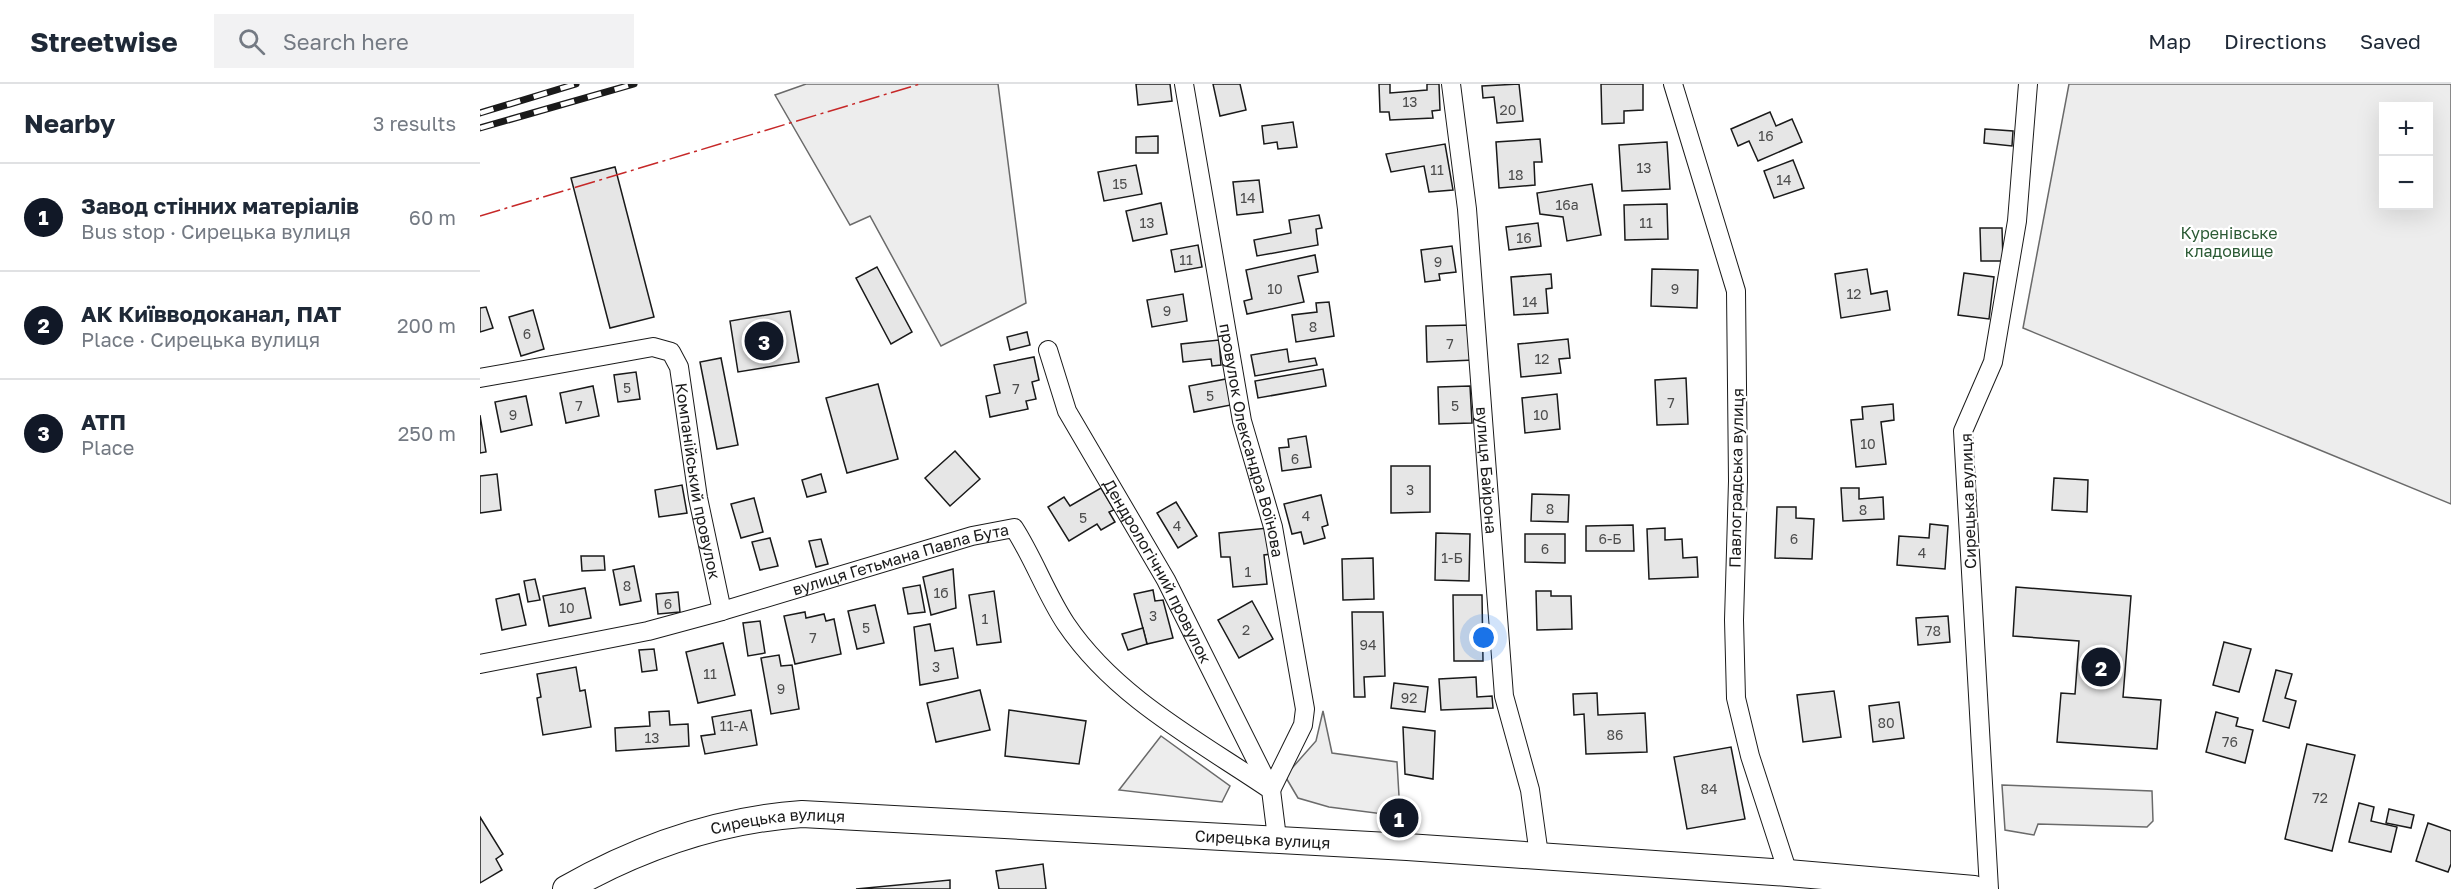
<!DOCTYPE html>
<meta charset="utf-8">
<style>
body{margin:0;font-family:"Golos Text",sans-serif;background:#f2f2f3;color:#1f2937}
.controls{position:absolute;right:18px;top:18px;display:grid;overflow:hidden;border-radius:0px;box-shadow:0 6px 24px #0002}
.controls button{width:54px;height:54px;display:grid;place-items:center;padding:0;border:0;border-bottom:2px solid #e0e1e3;background:#fff;color:#1f2937;font:30px sans-serif}
.you{position:absolute;left:1004px;top:554px;width:21px;height:21px;margin:-15px;border:4px solid #fff;border-radius:50%;background:#1a73e8;box-shadow:0 0 0 9px #1a73e833}
.badge{display:grid;place-items:center;width:39px;height:39px;border-radius:50%;background:#111827;color:#fff;font-size:20px;font-weight:700}
.pin{position:absolute;translate:-50% -50%;border:3px solid #fff;box-shadow:0 2px 6px #0006}
.list{margin:0;padding:0;list-style:none}
h2{display:flex;justify-content:space-between;align-items:center;height:78px;margin:0;padding:0 24px;font-size:26px}
h2 small{font-size:20px;font-weight:400;color:#747a83}
.list li{display:grid;grid-template-columns:39px 1fr auto;gap:18px;align-items:center;box-sizing:border-box;height:108px;padding:0 24px;border-top:2px solid #e0e1e3}
.list b{display:block;font-size:22px;white-space:nowrap}
.list p{margin:0;font-size:20px;white-space:nowrap;color:#747a83}
.list em{font-size:20px;font-style:normal;color:#747a83}
.icon{flex:none;width:33px;height:33px;fill:none;stroke:currentColor;stroke-width:2;stroke-linecap:round;stroke-linejoin:round}
.map{position:relative;flex:none;width:1971px;height:805px;overflow:hidden}
header{display:flex;align-items:center;gap:36px;box-sizing:border-box;height:84px;padding:0 30px;background:#fff;border-bottom:2px solid #e0e1e3}
header strong{font-size:28px}
nav{display:flex;gap:33px;margin-inline-start:auto;font-size:21px}
.search{width:420px;height:54px;background:#f2f2f3;display:flex;align-items:center;gap:15px;box-sizing:border-box;padding:0 21px;border-radius:0px;color:#747a83;font-size:22px}
main{display:flex}
aside{flex:1;background:#fff}
.map>svg:first-child{display:block}
</style>
<header>
<strong>Streetwise</strong>
<div class="search"><svg class="icon" aria-label="search" viewBox="0 0 24 24"><circle cx="10" cy="10" r="6"/><path d="M15 15l6 6"/></svg>Search here</div>
<nav><a>Map</a><a>Directions</a><a>Saved</a></nav>
</header>
<main>
<aside>
<h2>Nearby<small>3 results</small></h2>
<ul class="list">
<li><span class="badge">1</span><div><b>Завод стінних матеріалів</b><p>Bus stop · Сирецька вулиця</p></div><em>60 m</em></li>
<li><span class="badge">2</span><div><b>АК Київводоканал, ПАТ</b><p>Place · Сирецька вулиця</p></div><em>200 m</em></li>
<li><span class="badge">3</span><div><b>АТП</b><p>Place</p></div><em>250 m</em></li>
</ul>
</aside>
<div class="map">
<svg width="1971" height="805" viewBox="0 0 1971 805">
<rect width="100%" height="100%" fill="#fff"/>
<g fill="#ededed" stroke="#6a6a6a" stroke-width="1.5" fill-rule="evenodd">
<path d="M326 0H518L546 219 461 262 390 132 370 141 295 11Z"/>
<path d="M1589 0H1971V420L1543 244ZM1904 22H1948V122H1904Z"/>
<path d="M843 627 852 669 917 678 919 712 911 731 849 723 818 714 805 692 836 657Z"/>
<path d="M681 652 750 702 742 718 639 706Z"/>
<path d="M1522 701 1672 707 1673 737 1667 743 1558 740 1554 751 1525 746Z"/>
</g>
<g fill="#e6e6e6" stroke="#1a1a1a" stroke-width="1.5">
<path d="M656 0H690L692 17 658 21Z"/>
<path d="M733 0H760L766 26 740 32Z"/>
<path d="M899 0H910V9L947 6V0H959L960 26 952 27 953 34 910 36 909 28H900Z"/>
<path d="M1039 0 1043 37 1017 39 1014 13 1003 14 1002 2Z"/>
<path d="M1121 0H1163V26L1144 27V39L1122 40Z"/>
<path d="M1290 28 1296 42 1312 35 1322 58 1278 77 1269 57 1258 62 1251 45Z"/>
<path d="M813 38 817 63 798 65 797 58 784 60 782 42Z"/>
<path d="M1505 45 1533 47 1532 62 1504 59Z"/>
<path d="M678 52V69H656V53Z"/>
<path d="M1060 55 1062 78H1054L1055 101 1019 104 1016 58Z"/>
<path d="M1187 58 1190 105 1142 107 1139 61Z"/>
<path d="M965 60 973 106 949 108 944 82 911 88 906 70Z"/>
<path d="M1313 76 1324 104 1294 114 1284 87Z"/>
<path d="M656 81 662 110 624 117 618 88Z"/>
<path d="M135 83 174 233 130 244 91 94Z"/>
<path d="M779 96 783 128 757 131 753 98Z"/>
<path d="M1112 100 1121 151 1087 157 1083 133 1060 130 1057 109Z"/>
<path d="M681 119 687 150 653 157 646 127Z"/>
<path d="M1187 120 1188 155 1145 156 1144 121Z"/>
<path d="M839 131 842 144 836 145 838 161 777 172 774 156 811 149 809 136Z"/>
<path d="M1058 139 1061 162 1029 166 1026 143Z"/>
<path d="M1500 144H1522L1523 177H1501Z"/>
<path d="M718 161 722 183 695 188 691 166Z"/>
<path d="M972 162 976 188 959 190 960 196 945 198 941 166Z"/>
<path d="M835 171 838 188 818 192 824 218 767 230 764 217 772 215 766 186Z"/>
<path d="M397 183 432 248 411 260 376 194Z"/>
<path d="M1172 185 1218 186 1217 224 1171 222Z"/>
<path d="M1387 185 1391 210 1407 207 1410 226 1361 234 1355 190Z"/>
<path d="M1484 189 1514 193 1509 235 1478 231Z"/>
<path d="M1071 190 1072 204 1066 205 1068 229 1034 231 1031 193Z"/>
<path d="M703 210 707 237 672 243 667 216Z"/>
<path d="M849 218 854 252 816 258 812 231 837 228 836 219Z"/>
<path d="M6 223 13 244 0 248V224Z"/>
<path d="M53 226 64 265 41 272 29 233Z"/>
<path d="M310 227 319 278 258 288 250 237Z"/>
<path d="M993 241 994 276 947 278 946 242Z"/>
<path d="M547 248 550 261 530 266 527 253Z"/>
<path d="M1088 255 1090 274 1079 275 1081 289 1041 293 1038 260Z"/>
<path d="M739 256 741 281 732 282 731 275 703 278 701 260Z"/>
<path d="M807 265 809 278 835 274 837 281 775 292 771 271Z"/>
<path d="M554 273 559 296 552 298 556 315 546 317 548 325 510 333 506 312 520 309 514 281Z"/>
<path d="M241 274 258 361 237 365 220 278Z"/>
<path d="M843 285 846 302 778 314 775 297Z"/>
<path d="M156 288 160 315 138 318 134 291Z"/>
<path d="M1206 294 1208 340 1177 341 1175 296Z"/>
<path d="M746 295 751 321 714 328 709 302Z"/>
<path d="M398 300 418 375 367 389 346 314Z"/>
<path d="M113 302 119 332 86 339 80 309Z"/>
<path d="M990 302 992 339 959 340 958 303Z"/>
<path d="M1077 310 1080 345 1045 349 1042 314Z"/>
<path d="M46 312 52 341 21 348 15 318Z"/>
<path d="M1413 320 1414 336 1401 338 1406 380 1376 383 1371 336 1383 335 1382 323Z"/>
<path d="M0 331 6 368 0 369Z"/>
<path d="M826 352 831 383 802 387 799 364 809 363 808 355Z"/>
<path d="M475 367 500 395 470 422 445 394Z"/>
<path d="M911 382H950V428L911 429Z"/>
<path d="M17 390 21 426 0 429V392Z"/>
<path d="M341 390 346 408 327 413 322 396Z"/>
<path d="M1574 394 1608 396 1607 428 1572 426Z"/>
<path d="M202 401 207 429 179 433 175 406Z"/>
<path d="M621 404 634 426 629 428 635 438 621 446 617 440 589 457 568 423 584 413 590 422Z"/>
<path d="M1361 404H1379V415L1403 413 1404 435 1363 437Z"/>
<path d="M1052 410 1089 411 1088 438 1051 437Z"/>
<path d="M841 411 848 441 842 443 845 454 824 460 821 448 812 450 804 420Z"/>
<path d="M274 414 283 448 261 454 251 420Z"/>
<path d="M696 418 717 452 698 464 677 429Z"/>
<path d="M1297 423H1316V434L1334 435 1332 475 1295 474Z"/>
<path d="M1450 440 1468 442 1465 485 1417 481 1419 452 1449 454Z"/>
<path d="M1153 441 1154 467H1106V442Z"/>
<path d="M788 444 791 470 784 471 787 500 753 503 750 473H741L739 449Z"/>
<path d="M1185 444V456L1202 455 1203 474 1217 473 1218 493 1169 495 1167 445Z"/>
<path d="M956 449 990 450 989 497 955 496Z"/>
<path d="M1045 450H1085V479L1045 478Z"/>
<path d="M290 454 298 482 280 486 272 458Z"/>
<path d="M341 455 348 480 336 483 329 457Z"/>
<path d="M101 472H124L125 486 102 487Z"/>
<path d="M893 474 894 515 863 516 862 475Z"/>
<path d="M154 482 161 517 140 521 133 486Z"/>
<path d="M473 485 476 524 451 531 443 493Z"/>
<path d="M55 495 60 516 48 518 44 497Z"/>
<path d="M440 501 445 528 428 530 423 504Z"/>
<path d="M1536 503 1651 512 1643 613 1681 616 1677 665 1577 658 1581 609 1595 610 1599 557 1533 552Z"/>
<path d="M105 504 111 534 69 542 63 512Z"/>
<path d="M673 506 675 517 683 516 693 554 667 560 654 510Z"/>
<path d="M514 507 521 558 497 561 489 511Z"/>
<path d="M1056 507H1071V512H1091L1092 545 1057 546Z"/>
<path d="M198 508 200 528 178 530 176 510Z"/>
<path d="M39 510 46 541 22 546 16 515Z"/>
<path d="M973 511H1002L1003 577H974Z"/>
<path d="M772 517 793 555 759 574 738 536Z"/>
<path d="M395 521 404 559 377 565 368 527Z"/>
<path d="M325 528 326 534 344 530 346 537 354 535 361 570 315 580 304 532Z"/>
<path d="M872 528H903L905 592 884 593 885 613H874Z"/>
<path d="M1468 532 1470 558 1438 561 1436 534Z"/>
<path d="M280 537 285 569 268 572 263 539Z"/>
<path d="M450 540 455 567 473 564 478 594 440 601 434 543Z"/>
<path d="M663 544 667 560 648 566 642 550Z"/>
<path d="M1744 558 1771 565 1759 608 1733 601Z"/>
<path d="M243 559 255 611 218 619 206 568Z"/>
<path d="M174 565 177 586 162 588 159 566Z"/>
<path d="M299 571 301 582 312 581 319 625 291 630 281 574Z"/>
<path d="M96 583 100 607 105 606 111 643 63 651 57 614 61 613 57 590Z"/>
<path d="M1796 586 1812 590 1805 614 1816 617 1809 644 1783 637Z"/>
<path d="M996 593 997 613 1012 612 1013 624 961 626 959 595Z"/>
<path d="M914 599 948 603 945 628 911 624Z"/>
<path d="M500 606 510 646 456 658 447 619Z"/>
<path d="M1354 607 1361 653 1323 658 1317 611Z"/>
<path d="M1117 609 1118 631 1165 629 1167 668 1106 670 1104 630 1094 631 1093 610Z"/>
<path d="M1419 618 1424 654 1393 658 1389 622Z"/>
<path d="M271 626 277 661 225 670 221 652 235 650 232 633Z"/>
<path d="M529 626 606 637 599 680 525 672Z"/>
<path d="M189 627 190 641 208 640 209 662 136 667 135 644 170 642 169 628Z"/>
<path d="M1736 628 1758 634 1756 642 1773 646 1765 679 1726 668Z"/>
<path d="M923 643 955 647 953 695 925 690Z"/>
<path d="M1827 660 1875 671 1852 767 1805 755Z"/>
<path d="M1251 663 1265 735 1207 745 1194 673Z"/>
<path d="M1879 719 1894 723 1891 737 1917 743 1911 768 1869 758Z"/>
<path d="M1909 725 1934 731 1931 744 1906 739Z"/>
<path d="M0 733 23 770 16 775 22 786 0 799Z"/>
<path d="M1948 739 1971 747V780L1968 788 1936 777Z"/>
<path d="M563 780 566 805H519L516 787Z"/>
<path d="M470 796V805H376Z"/>
</g>
<g fill="none" stroke-linecap="round" stroke-linejoin="round">
<defs>
<g id="minor">
<path id="s1" d="M704 0 762 337 793 443 825 625 823 641 791 706"/>
<path id="s2" d="M971 0 987 125 1024 612 1050 706 1059 771"/>
<path d="M1193 0 1256 207 1258 397 1254 536 1256 614 1270 672 1308 789"/>
<path id="s3" d="M568 266 587 327 686 496 790 704"/>
<path id="s4" d="M0 294 173 263 191 268 199 283 218 414 242 527"/>
<path id="s5" d="M0 580 168 547 242 527 492 452 534 444C554 475 566 510 586 540 636 614 719 657 791 706L797 754"/>
<path d="M1509 805 1483 347 1513 278 1537 137 1548 0"/>
</g>
<g id="secondary">
<path id="s6" d="M86 805C160 763 237 736 322 730L927 763 1308 789 1494 805"/>
</g>
</defs>
<use href="#minor" stroke="#1a1a1a" stroke-width="20"/>
<use href="#secondary" stroke="#1a1a1a" stroke-width="28"/>
<use href="#minor" stroke="#fff" stroke-width="18"/>
<use href="#secondary" stroke="#fff" stroke-width="26"/>
<defs>
<g id="rail">
<path d="M0 29 96 0"/>
<path d="M0 44 154 0"/>
</g>
</defs>
<use href="#rail" stroke="#1a1a1a" stroke-width="7"/>
<use href="#rail" stroke="#fff" stroke-width="4.5" stroke-dasharray="14" stroke-linecap="butt"/>
<path stroke="#c62828" stroke-width="1.5" stroke-dasharray="21 4.5 3 4.5" stroke-linecap="butt" d="M0 132 440 0"/>
</g>
<g text-anchor="middle" dominant-baseline="central" stroke-width="4.5" stroke-linejoin="round" paint-order="stroke">
<g font-size="14" fill="#4d4d4d">
<text x="930" y="17">13</text>
<text x="1028" y="25">20</text>
<text x="1286" y="51">16</text>
<text x="1164" y="83">13</text>
<text x="957" y="85">11</text>
<text x="1036" y="90">18</text>
<text x="1304" y="95">14</text>
<text x="640" y="99">15</text>
<text x="768" y="113">14</text>
<text x="1087" y="120">16а</text>
<text x="667" y="138">13</text>
<text x="1166" y="138">11</text>
<text x="1044" y="153">16</text>
<text x="706" y="175">11</text>
<text x="958" y="177">9</text>
<text x="795" y="204">10</text>
<text x="1195" y="204">9</text>
<text x="1374" y="209">12</text>
<text x="1050" y="217">14</text>
<text x="687" y="226">9</text>
<text x="833" y="242">8</text>
<text x="47" y="249">6</text>
<text x="970" y="259">7</text>
<text x="1062" y="274">12</text>
<text x="147" y="303">5</text>
<text x="536" y="304">7</text>
<text x="730" y="311">5</text>
<text x="1191" y="318">7</text>
<text x="99" y="321">7</text>
<text x="975" y="321">5</text>
<text x="33" y="330">9</text>
<text x="1061" y="330">10</text>
<text x="1388" y="359">10</text>
<text x="815" y="374">6</text>
<text x="930" y="405">3</text>
<text x="1070" y="424">8</text>
<text x="1383" y="425">8</text>
<text x="826" y="431">4</text>
<text x="603" y="433">5</text>
<text x="697" y="441">4</text>
<text x="1130" y="454">6-Б</text>
<text x="1314" y="454">6</text>
<text x="1065" y="464">6</text>
<text x="1442" y="468">4</text>
<text x="972" y="473">1-Б</text>
<text x="768" y="487">1</text>
<text x="147" y="501">8</text>
<text x="461" y="508">1б</text>
<text x="188" y="519">6</text>
<text x="87" y="523">10</text>
<text x="673" y="531">3</text>
<text x="505" y="534">1</text>
<text x="386" y="543">5</text>
<text x="766" y="545">2</text>
<text x="1453" y="546">78</text>
<text x="333" y="553">7</text>
<text x="888" y="560">94</text>
<text x="456" y="582">3</text>
<text x="230" y="589">11</text>
<text x="301" y="604">9</text>
<text x="929" y="613">92</text>
<text x="1406" y="638">80</text>
<text x="254" y="641">11-А</text>
<text x="1135" y="650">86</text>
<text x="172" y="653">13</text>
<text x="1750" y="657">76</text>
<text x="1229" y="704">84</text>
<text x="1840" y="713">72</text>
</g>
<g font-size="16" fill="#2b5a34" stroke="#fff">
<text x="1749" y="149">Куренівське<tspan x="1749" dy="18">кладовище</tspan></text>
</g>
<g font-size="16" fill="#1a1a1a" stroke="#fff">
<text stroke="none"><textPath href="#s1" startOffset="363">провулок Олександра Воїнова</textPath></text>
<text stroke="none"><textPath href="#s2" startOffset="388">вулиця Байрона</textPath></text>
<text transform="translate(1256 394) rotate(-89)">Павлоградська вулиця</text>
<text stroke="none"><textPath href="#s4" startOffset="327">Компанійський провулок</textPath></text>
<text transform="translate(1488 417) rotate(-92)">Сирецька вулиця</text>
<text stroke="none"><textPath href="#s5" startOffset="434">вулиця Гетьмана Павла Бута</textPath></text>
<text stroke="none"><textPath href="#s3" startOffset="248">Дендрологічний провулок</textPath></text>
<text stroke="none"><textPath href="#s6" startOffset="225">Сирецька вулиця</textPath></text>
<text stroke="none"><textPath href="#s6" startOffset="711">Сирецька вулиця</textPath></text>
</g>
</g>
</svg>
<div class="controls">
<button>+</button>
<button>−</button>
</div>
<div class="you"></div>
<div class="pin badge" style="left:919px;top:734px">1</div>
<div class="pin badge" style="left:1621px;top:583px">2</div>
<div class="pin badge" style="left:284px;top:257px">3</div>
</div>
</main>
